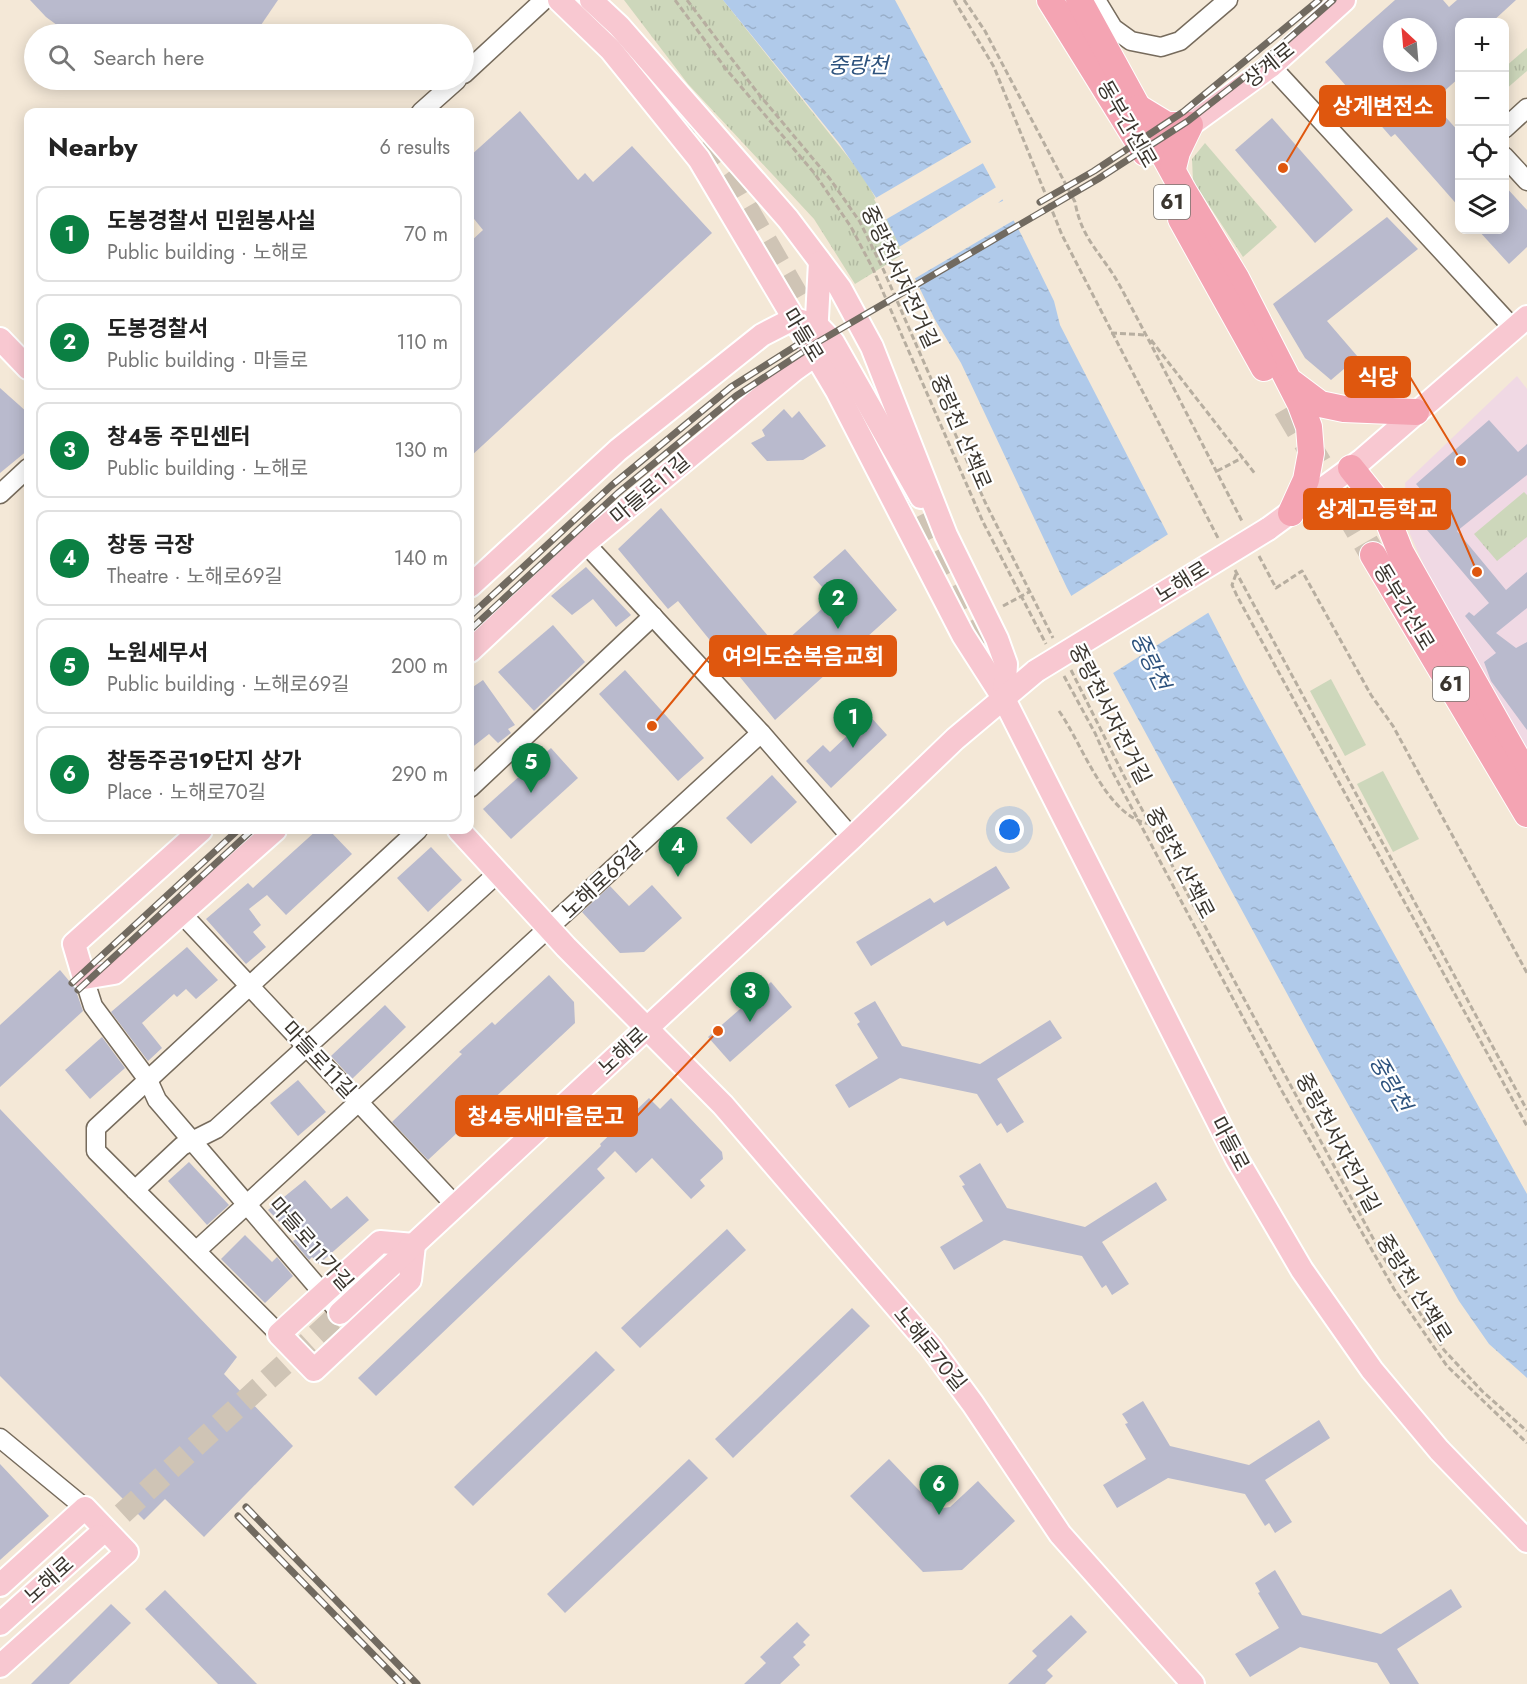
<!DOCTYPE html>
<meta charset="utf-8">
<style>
body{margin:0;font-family:Jost,"Noto Sans KR",sans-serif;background:#f6f6f6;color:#222}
.controls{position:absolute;right:18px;top:18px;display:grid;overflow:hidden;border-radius:12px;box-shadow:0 3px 15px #0003}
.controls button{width:54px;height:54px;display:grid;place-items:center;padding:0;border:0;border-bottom:2px solid #e0e0e0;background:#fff;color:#222;font:30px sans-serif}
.compass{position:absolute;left:1383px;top:18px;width:54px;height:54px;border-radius:50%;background:#fff;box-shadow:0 3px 15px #0003;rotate:334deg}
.you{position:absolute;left:1010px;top:830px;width:21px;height:21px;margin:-15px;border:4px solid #fff;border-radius:50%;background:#1a73e8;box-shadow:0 0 0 9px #1a73e833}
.badge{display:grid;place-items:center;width:39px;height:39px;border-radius:50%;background:#0b8043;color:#fff;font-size:20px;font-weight:700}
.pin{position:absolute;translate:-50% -50px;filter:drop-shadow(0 2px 3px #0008)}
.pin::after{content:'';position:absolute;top:32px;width:21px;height:18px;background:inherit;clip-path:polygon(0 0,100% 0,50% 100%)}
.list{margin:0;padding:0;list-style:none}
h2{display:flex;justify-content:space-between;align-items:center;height:78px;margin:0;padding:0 24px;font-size:26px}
h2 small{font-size:20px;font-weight:400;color:#767676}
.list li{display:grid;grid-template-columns:39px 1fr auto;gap:18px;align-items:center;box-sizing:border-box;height:96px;margin:0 12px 12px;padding:0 12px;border:2px solid #e0e0e0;border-radius:12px}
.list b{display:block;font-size:22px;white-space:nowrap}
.list p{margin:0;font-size:20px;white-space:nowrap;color:#767676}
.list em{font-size:20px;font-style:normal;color:#767676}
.icon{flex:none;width:33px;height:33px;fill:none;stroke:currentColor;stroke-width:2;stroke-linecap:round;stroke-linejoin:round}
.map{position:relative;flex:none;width:1527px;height:1684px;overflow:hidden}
.search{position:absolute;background:#fff;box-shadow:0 3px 15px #0003;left:24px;top:24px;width:450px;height:66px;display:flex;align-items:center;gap:15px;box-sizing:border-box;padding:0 21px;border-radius:33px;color:#767676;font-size:22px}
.panel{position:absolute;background:#fff;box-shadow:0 3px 15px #0003;left:24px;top:108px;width:450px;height:726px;border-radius:12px}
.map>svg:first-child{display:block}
</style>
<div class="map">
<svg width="1527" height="1684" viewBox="0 0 1527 1684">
<defs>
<pattern id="park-tufts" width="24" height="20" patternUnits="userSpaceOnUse" patternTransform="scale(1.5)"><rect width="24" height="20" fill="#cdd7bb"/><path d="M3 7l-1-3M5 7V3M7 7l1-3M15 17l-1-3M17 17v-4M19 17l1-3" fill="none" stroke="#b1b9a1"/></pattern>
<pattern id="water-ripples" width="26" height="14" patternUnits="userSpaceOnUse" patternTransform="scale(1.5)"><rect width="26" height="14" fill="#b0caea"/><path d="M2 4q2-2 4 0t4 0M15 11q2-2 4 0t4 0" fill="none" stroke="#98aec9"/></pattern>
</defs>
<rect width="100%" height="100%" fill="#f4e8d7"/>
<path fill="#f0d9e4" d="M1517 376 1527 389V757L1444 611 1410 534 1405 483Z"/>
<g fill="#cdd7bb">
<path d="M1331 679 1366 745 1345 756 1310 691Z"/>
<path d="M1383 771 1419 839 1393 852 1357 784Z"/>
</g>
<g fill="url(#park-tufts)">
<path d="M624 0H723L864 177 905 253 855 284 814 219 688 84Z"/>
<path d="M1527 48V71L1505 90V67Z"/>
<path d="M1205 143 1277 227 1243 257 1193 181 1192 159Z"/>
<path d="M1524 492 1527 495V537L1497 561 1474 534Z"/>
</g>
<path fill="url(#water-ripples)" d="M723 0H895L1021 234 1054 301 1060 325 1244 682 1527 1194V1378L1489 1344 1459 1301 1322 1058 1067 588 961 363 934 318 877 199 839 143Z"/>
<g fill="#f4e8d7">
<path d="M975 140 985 162 885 220 874 199Z"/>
<path d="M998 186 1004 198 998 203 1005 200 1016 219 914 279 899 247Z"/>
<path d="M1170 533 1211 611 1110 675 1068 598Z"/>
</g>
<g fill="#b9bacd" fill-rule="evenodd">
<path d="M30 0H278L261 25 249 34H69L46 17Z"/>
<path d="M1395 0H1443L1449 7 1457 0H1516L1492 22H1460V77L1432 102 1460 133V208L1395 134 1391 137 1325 62ZM1392 27H1428V63H1392Z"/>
<path d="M520 111 578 180 585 173 593 182 632 146 712 233 470 457V242L483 230 470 214V156Z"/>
<path d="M1272 118 1353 210 1315 243 1235 150Z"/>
<path d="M1504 185 1527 210V247L1509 264 1478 230H1504Z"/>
<path d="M1387 217 1418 249 1327 321 1358 357 1331 380 1305 358 1273 304Z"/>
<path d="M0 388 28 413V450L0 473Z"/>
<path d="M784 409 792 418 799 411 826 446 803 460 767 461 751 443 765 436 762 430Z"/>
<path d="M1489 420 1518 452 1527 444V475L1457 531 1506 590 1527 572V608L1496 633 1516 648 1527 642V730L1491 681 1484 662 1496 653 1465 616 1469 612 1474 616 1489 603 1427 530 1443 515 1416 484Z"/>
<path d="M661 508 778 648 833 599 813 577 845 549 897 610 775 720 678 601 668 609 618 549Z"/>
<path d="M586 567 631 615 616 627 593 599 572 615 551 596Z"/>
<path d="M553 625 585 662 534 711 498 672Z"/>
<path d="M625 670 704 758 678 781 599 694Z"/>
<path d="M483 680 515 725 508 729 511 733 498 743 489 734 470 749V698L473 694 470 689Z"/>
<path d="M869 715 887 735 831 788 806 761 823 745 830 752Z"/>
<path d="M551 748 578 778 511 839 483 809Z"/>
<path d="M772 775 797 802 751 844 726 818Z"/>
<path d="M317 830H329L352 854 286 915 267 895 249 909 261 925 253 932 266 947 246 964 206 919 248 883 253 888Z"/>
<path d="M431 847 462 880 428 912 397 878Z"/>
<path d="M996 866 1010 888 947 926 944 921 871 966 856 942 930 898 934 903Z"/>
<path d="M652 885 682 918 644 952 620 953 582 912 610 886 629 906Z"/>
<path d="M187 947 218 980 196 999 186 989 177 997 174 994 142 1023 162 1048 148 1061 111 1012Z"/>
<path d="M60 970 75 988 83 1011 0 1087V1025Z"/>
<path d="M549 975 574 1002 575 1023 428 1160 392 1122 462 1054 459 1052 492 1022 495 1025Z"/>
<path d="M771 982 792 1007 730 1062 708 1037Z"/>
<path d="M875 1001 902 1046 980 1064 1050 1020 1062 1038 997 1079 1024 1122 1007 1133 1001 1123 997 1126 977 1094 900 1078 849 1108 835 1085 878 1058 857 1024 860 1022 854 1013Z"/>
<path d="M385 1005 406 1027 352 1079 331 1056Z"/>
<path d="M102 1037 125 1068 90 1099 65 1070Z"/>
<path d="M298 1080 326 1112 298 1136 270 1103Z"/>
<path d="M649 1098 660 1109 671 1098 722 1152 723 1159 700 1180 705 1186 691 1199 652 1158 636 1173 615 1151 597 1169 605 1178 376 1396 358 1378 601 1146 600 1144 621 1124 618 1122 627 1113 630 1116Z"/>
<path d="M0 1109 237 1357 224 1374 293 1446 204 1537 165 1499 144 1520 0 1376Z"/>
<path d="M189 1162 229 1205 207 1225 168 1181Z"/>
<path d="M980 1163 1007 1208 1085 1227 1156 1182 1167 1200 1102 1242 1129 1284 1112 1295 1106 1285 1102 1288 1082 1256 1004 1240 954 1270 940 1247 983 1221 962 1186 965 1185 959 1176Z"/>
<path d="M305 1180 331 1209 347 1196 369 1220 319 1264 312 1257 309 1260 293 1241 296 1239 268 1210Z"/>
<path d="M727 1229 746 1250 640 1348 621 1328Z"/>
<path d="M245 1235 272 1262 277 1257 293 1276 265 1303 221 1259Z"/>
<path d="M852 1308 870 1326 733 1458 715 1439Z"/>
<path d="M596 1351 615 1370 473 1506 454 1487Z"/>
<path d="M1143 1401 1170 1446 1249 1465 1319 1420 1330 1438 1265 1480 1292 1522 1275 1533 1269 1523 1265 1526 1245 1494 1168 1478 1117 1508 1103 1485 1146 1459 1125 1424 1128 1423 1122 1414Z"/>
<path d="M689 1459 708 1478 565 1613 547 1594Z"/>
<path d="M889 1459 937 1509 950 1507 978 1481 1015 1521 962 1570 923 1572 850 1496Z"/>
<path d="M0 1464 49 1516 0 1560Z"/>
<path d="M1275 1570 1302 1615 1381 1634 1451 1589 1462 1607 1397 1649 1419 1684H1390L1377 1663 1300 1647 1250 1677 1235 1654 1279 1628 1258 1593 1260 1592 1255 1583Z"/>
<path d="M165 1590 257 1684H218L145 1609Z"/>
<path d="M111 1604 131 1623 69 1684H31Z"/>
<path d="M1071 1615 1087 1632 1047 1670 1053 1676 1045 1684H1008L1037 1656 1032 1651Z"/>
<path d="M797 1622 810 1635 803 1642 806 1645 793 1657 800 1665 780 1684H744L766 1663 760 1657Z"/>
</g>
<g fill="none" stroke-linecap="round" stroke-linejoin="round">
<path stroke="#cfc4b5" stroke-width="22" stroke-dasharray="22 11" stroke-linecap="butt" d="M98 1536 340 1313"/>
<g stroke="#cfc4b5" stroke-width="26" stroke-dasharray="26 13" stroke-linecap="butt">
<path d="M655 81 727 177 821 340"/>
<path d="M1286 408 1373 555"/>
<path d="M863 413 990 661"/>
</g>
<defs>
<g id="minor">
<path d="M1096 0 1113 28 1131 41 1161 47 1180 41 1228 0"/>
<path d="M1271 66 1514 329"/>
<path d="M464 74 544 0"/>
<path d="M421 112 457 80"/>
<path d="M1504 129 1527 108"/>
<path d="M1504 156 1527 181"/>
<path d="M0 494 28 468"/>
<path d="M585 543 761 733 852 838"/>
<path d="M470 788 653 616"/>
<path d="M182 914 456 1206"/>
<path d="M84 978 93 1006 148 1080 157 1100 340 1313"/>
<path d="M135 1190 182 1146 216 1129 498 873"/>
<path d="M196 1251 761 733"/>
<path d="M279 1334 96 1151V1128L418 830"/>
<path d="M0 1438 85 1508"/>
</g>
<g id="major">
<path d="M559 0 611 50 699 159 837 391 963 635 1004 699 1237 1159 1302 1270 1372 1370 1439 1450 1527 1541"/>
<path d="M591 0 619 26 788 219 840 288 872 347 946 535 997 639 1006 664 1004 699"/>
<path d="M1190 125 1271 66 1344 0"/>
<path d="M0 339 28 368"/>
<path d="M1268 529 1362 460 1527 317"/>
<path d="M470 586 618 450 762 335 793 319 817 325 833 342 921 497"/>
<path d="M470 651 585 543 794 370 815 355 820 262"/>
<path d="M201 830 74 944 84 978 114 973 275 830"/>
<path d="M459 830 566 947 723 1105 931 1347 973 1404 1060 1534 1193 1684"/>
<path d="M380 1242 414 1245 410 1280 314 1370 279 1334Z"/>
<path d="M340 1313 852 838 955 739 1036 671"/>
<path d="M0 1585 85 1508 127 1552 0 1666"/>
<path d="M0 1624 98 1536"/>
</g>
<g id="highway">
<path d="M1050 0 1145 153"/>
<path d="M1079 0 1183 190 1236 278 1300 403 1309 427 1311 453 1306 480 1291 513"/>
<path d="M1139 108 1167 125H1190L1177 152 1173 168"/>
<path d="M1181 219 1264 368"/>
<path d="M1292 383 1320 404 1344 409 1416 412"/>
<path d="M1351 468 1383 508 1401 553 1527 776"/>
<path d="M1373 555 1527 814"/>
</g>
</defs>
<use href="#minor" stroke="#766b5c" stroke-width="21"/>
<use href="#major" stroke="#fff" stroke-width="26"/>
<use href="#highway" stroke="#fff" stroke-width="28"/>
<g stroke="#b7aea0" stroke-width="3" stroke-dasharray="6 3" stroke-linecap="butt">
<path d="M675 0 726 69 815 174 851 227 873 269 983 522 1046 644"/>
<path d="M687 0 757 92 830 179 860 222 884 271 985 502 1053 638"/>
<path d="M954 0 994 67 1062 235 1218 538"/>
<path d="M964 0 985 31 1075 202C1082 241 1102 253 1120 286 1162 364 1202 444 1243 523"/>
<path d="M1111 333 1146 335"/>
<path d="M1151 340 1256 475"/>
<path d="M1217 471 1242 458"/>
<path d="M1259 556 1276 588 1302 571 1371 695 1393 726 1527 973"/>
<path d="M1235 570 1527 1110"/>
<path d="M1236 574 1232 585 1237 596 1527 1126"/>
<path d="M1003 606 1029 592"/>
<path d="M1071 670 1124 776 1382 1255 1444 1350 1482 1391 1527 1431"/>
<path d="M1064 676 1095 733 1110 767 1282 1091 1394 1289 1447 1366 1527 1443"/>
<path d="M1059 711C1083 745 1106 817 1150 824"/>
</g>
<use href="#minor" stroke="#fff" stroke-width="18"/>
<use href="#major" stroke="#f8c8d1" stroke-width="22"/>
<use href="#highway" stroke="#f4a4b3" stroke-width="26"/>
<defs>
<g id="rail">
<path d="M1040 202 1094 171 1183 112 1319 0"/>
<path d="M470 616 611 486 731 387 810 337"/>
<path d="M470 630 618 493 736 396 818 342 1098 179 1188 121 1251 72 1333 0"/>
<path d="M72 983 238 830"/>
<path d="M78 990 252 830"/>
<path d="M246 1507 417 1684"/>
<path d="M238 1516 402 1684"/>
</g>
</defs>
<use href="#rail" stroke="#716a60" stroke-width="7"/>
<use href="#rail" stroke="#fff" stroke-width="4.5" stroke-dasharray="14" stroke-linecap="butt"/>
<defs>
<path id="major-bridge" d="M1036 671 1268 529"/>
</defs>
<use href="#major-bridge" stroke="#fff" stroke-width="26" stroke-linecap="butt"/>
<use href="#major-bridge" stroke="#f8c8d1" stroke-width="22"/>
</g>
<g text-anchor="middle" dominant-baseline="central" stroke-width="4.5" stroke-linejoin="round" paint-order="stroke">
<g fill="#fff" stroke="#76726d" stroke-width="1.5">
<rect x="1154" y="185" width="36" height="34" rx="4.5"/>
<rect x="1433" y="667" width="36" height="34" rx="4.5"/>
</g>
<g font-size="20" font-weight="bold" fill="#3b362f">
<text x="1172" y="202">61</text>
<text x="1451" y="684">61</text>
</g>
<g font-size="21" fill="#3b362f" stroke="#fff">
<text transform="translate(1269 65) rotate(-39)">상계로</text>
<text transform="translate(1127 124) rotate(60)">동부간선로</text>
<text transform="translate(900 277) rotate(65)">중랑천서자전거길</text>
<text transform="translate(803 335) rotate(59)">마들로</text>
<text transform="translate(961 432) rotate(67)">중랑천 산책로</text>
<text transform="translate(650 489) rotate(-40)">마들로11길</text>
<text transform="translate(1182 582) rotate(-32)">노해로</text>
<text transform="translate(1404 607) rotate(59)">동부간선로</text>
<text transform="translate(1110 714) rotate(63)">중랑천서자전거길</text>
<text transform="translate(1180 863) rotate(62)">중랑천 산책로</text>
<text transform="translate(602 880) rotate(-43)">노해로69길</text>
<text transform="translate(623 1051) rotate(-43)">노해로</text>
<text transform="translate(319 1060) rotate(47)">마들로11길</text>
<text transform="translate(1338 1143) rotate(62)">중랑천서자전거길</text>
<text transform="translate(1230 1144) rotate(62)">마들로</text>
<text transform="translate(311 1244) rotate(49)">마들로11가길</text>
<text transform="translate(1414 1288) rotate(58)">중랑천 산책로</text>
<text transform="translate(930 1349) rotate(51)">노해로70길</text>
<text transform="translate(49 1580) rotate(-42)">노해로</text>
</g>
<g font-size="22" font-style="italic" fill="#2e537e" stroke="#fff">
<text x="858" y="65">중랑천</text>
<text transform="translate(1151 661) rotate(64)">중랑천</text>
<text transform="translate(1391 1083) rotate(60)">중랑천</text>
</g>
</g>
<path fill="none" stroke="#df570e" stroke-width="2" d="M1283 168L1320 106M1461 461L1410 377M1477 572L1450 509M652 726L710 656M718 1031L637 1116"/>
<g fill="#df570e" stroke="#fff" stroke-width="2">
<circle cx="1283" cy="168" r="6"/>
<circle cx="1461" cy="461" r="6"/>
<circle cx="1477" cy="572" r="6"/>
<circle cx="652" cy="726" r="6"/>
<circle cx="718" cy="1031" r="6"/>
</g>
<g fill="#df570e" stroke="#df570e" stroke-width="2">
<rect x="1320" y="86" width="125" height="40" rx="6"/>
<rect x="1345" y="357" width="65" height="40" rx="6"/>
<rect x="1304" y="489" width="146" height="40" rx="6"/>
<rect x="710" y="636" width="186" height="40" rx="6"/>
<rect x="456" y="1096" width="181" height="40" rx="6"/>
</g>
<g font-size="22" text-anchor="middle" font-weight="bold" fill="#fff">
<text x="1383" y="114">상계변전소</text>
<text x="1378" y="385">식당</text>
<text x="1377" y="517">상계고등학교</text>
<text x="803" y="664">여의도순복음교회</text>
<text x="546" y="1124">창4동새마을문고</text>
</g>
</svg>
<div class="controls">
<button>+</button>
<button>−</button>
<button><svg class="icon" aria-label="locate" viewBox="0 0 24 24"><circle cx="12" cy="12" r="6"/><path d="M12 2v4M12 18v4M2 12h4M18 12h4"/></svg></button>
<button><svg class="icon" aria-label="layers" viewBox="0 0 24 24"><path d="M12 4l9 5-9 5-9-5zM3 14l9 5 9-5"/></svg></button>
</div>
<svg class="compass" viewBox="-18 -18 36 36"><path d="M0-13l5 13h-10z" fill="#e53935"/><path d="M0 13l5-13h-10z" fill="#767676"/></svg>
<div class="you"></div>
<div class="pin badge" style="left:853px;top:748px">1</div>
<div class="pin badge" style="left:838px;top:629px">2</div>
<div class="pin badge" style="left:750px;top:1022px">3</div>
<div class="pin badge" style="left:678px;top:877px">4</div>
<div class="pin badge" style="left:531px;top:793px">5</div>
<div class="pin badge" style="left:939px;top:1515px">6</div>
<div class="search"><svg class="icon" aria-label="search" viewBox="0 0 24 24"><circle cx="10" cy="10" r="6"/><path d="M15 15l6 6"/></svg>Search here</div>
<section class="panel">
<h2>Nearby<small>6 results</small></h2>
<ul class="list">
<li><span class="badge">1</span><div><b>도봉경찰서 민원봉사실</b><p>Public building · 노해로</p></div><em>70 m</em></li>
<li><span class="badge">2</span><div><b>도봉경찰서</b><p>Public building · 마들로</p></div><em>110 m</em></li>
<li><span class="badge">3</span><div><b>창4동 주민센터</b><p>Public building · 노해로</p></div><em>130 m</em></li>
<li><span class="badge">4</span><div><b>창동 극장</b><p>Theatre · 노해로69길</p></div><em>140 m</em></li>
<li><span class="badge">5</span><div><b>노원세무서</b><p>Public building · 노해로69길</p></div><em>200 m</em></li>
<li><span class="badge">6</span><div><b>창동주공19단지 상가</b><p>Place · 노해로70길</p></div><em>290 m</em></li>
</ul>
</section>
</div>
